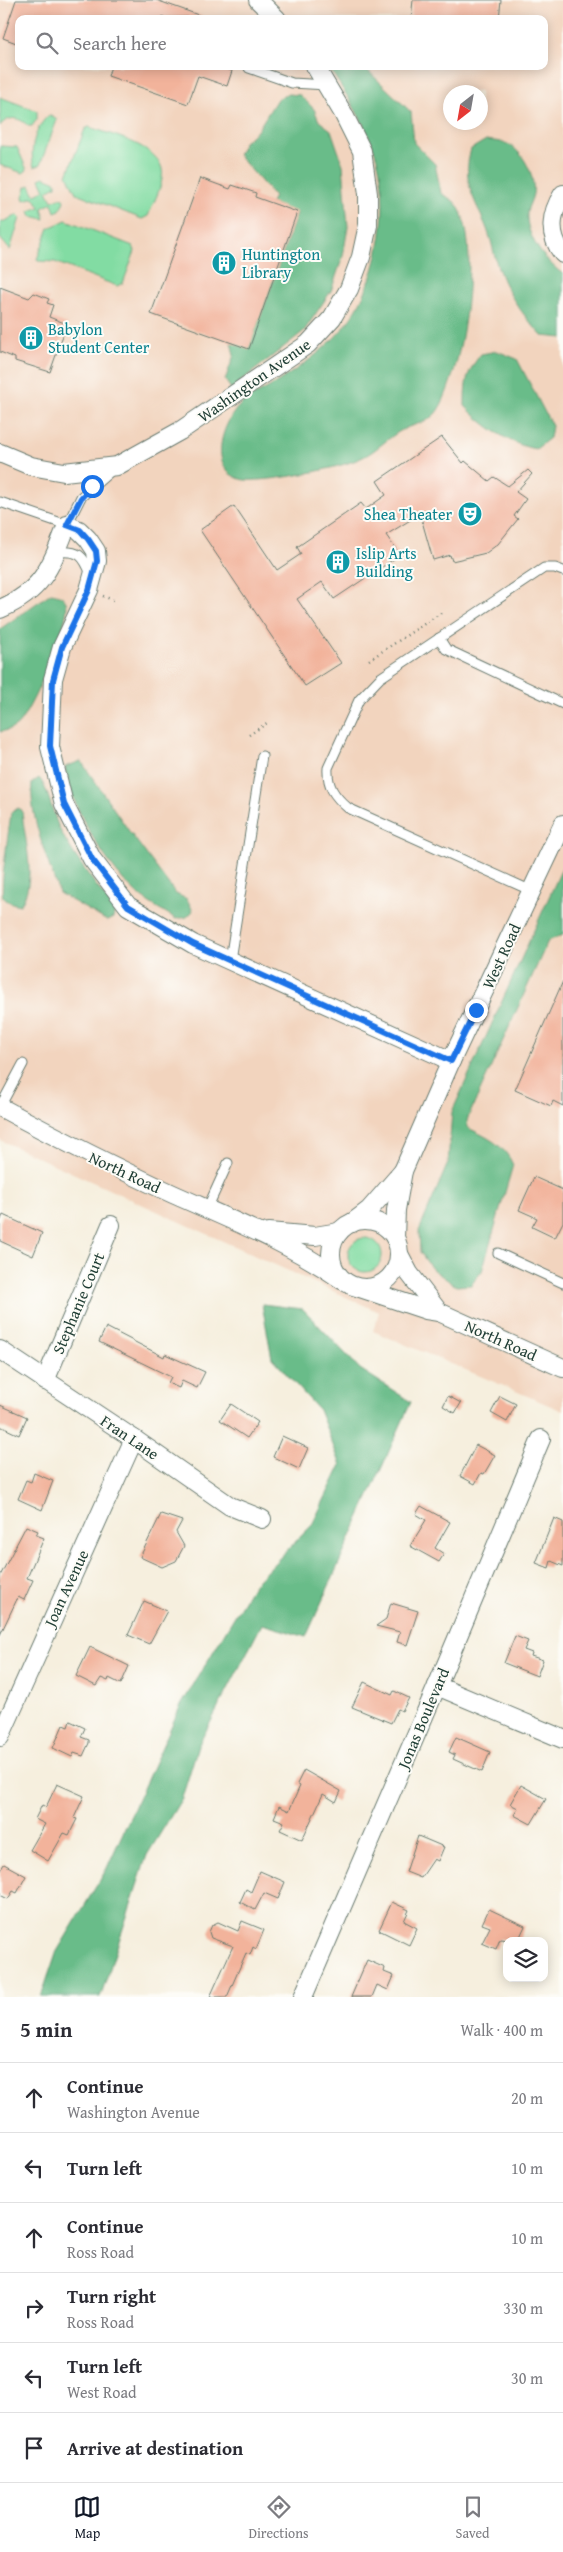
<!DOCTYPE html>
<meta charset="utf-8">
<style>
body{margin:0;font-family:"Gentium Book Plus",serif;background:#f2f2f3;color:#2b2b33}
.controls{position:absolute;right:15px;bottom:15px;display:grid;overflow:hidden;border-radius:10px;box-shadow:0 2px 12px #0003}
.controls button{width:45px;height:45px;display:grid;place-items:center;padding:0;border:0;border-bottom:1px solid #e1e1e2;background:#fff;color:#2b2b33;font:25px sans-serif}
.compass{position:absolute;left:443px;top:85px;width:45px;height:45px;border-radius:50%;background:#fff;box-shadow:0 2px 12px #0003;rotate:211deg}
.stop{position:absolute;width:15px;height:15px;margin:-11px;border:4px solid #1a73e8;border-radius:50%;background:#fff}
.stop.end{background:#1a73e8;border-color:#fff;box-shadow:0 1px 5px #0008}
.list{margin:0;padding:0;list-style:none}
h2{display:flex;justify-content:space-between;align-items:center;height:65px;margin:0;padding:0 20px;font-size:21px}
h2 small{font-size:16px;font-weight:400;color:#7c7c81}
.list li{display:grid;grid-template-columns:32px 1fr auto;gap:15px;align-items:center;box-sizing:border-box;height:70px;padding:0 20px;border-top:1px solid #e1e1e2}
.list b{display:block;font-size:19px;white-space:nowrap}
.list p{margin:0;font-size:16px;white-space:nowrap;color:#7c7c81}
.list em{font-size:16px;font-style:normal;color:#7c7c81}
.icon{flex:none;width:28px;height:28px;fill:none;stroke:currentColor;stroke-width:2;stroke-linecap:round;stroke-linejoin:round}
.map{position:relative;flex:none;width:563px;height:1997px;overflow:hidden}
.search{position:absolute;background:#fff;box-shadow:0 2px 12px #0003;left:15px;right:15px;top:15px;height:55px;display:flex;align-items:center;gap:12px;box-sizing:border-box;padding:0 18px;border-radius:10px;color:#7c7c81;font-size:19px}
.sheet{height:485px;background:#fff}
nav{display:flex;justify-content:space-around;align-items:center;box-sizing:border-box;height:70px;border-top:1px solid #e1e1e2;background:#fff;font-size:14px;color:#7c7c81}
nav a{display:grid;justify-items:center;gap:2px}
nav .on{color:#111827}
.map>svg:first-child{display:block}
</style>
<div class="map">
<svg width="563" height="1997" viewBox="0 0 563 1997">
<rect width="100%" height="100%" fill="#fdfcf7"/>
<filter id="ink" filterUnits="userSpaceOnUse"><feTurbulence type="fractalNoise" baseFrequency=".02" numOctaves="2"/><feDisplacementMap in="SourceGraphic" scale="10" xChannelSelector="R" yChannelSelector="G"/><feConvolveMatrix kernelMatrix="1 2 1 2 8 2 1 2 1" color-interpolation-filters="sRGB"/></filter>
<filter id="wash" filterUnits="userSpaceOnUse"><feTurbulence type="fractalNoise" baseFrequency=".0096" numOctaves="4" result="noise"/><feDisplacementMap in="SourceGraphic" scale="20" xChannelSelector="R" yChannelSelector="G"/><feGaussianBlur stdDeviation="1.12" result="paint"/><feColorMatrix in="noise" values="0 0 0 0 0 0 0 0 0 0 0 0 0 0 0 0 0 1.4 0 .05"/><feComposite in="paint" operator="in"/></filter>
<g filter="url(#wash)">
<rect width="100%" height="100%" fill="#f6efde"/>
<path fill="#f2d4be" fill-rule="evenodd" d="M0 0H563V1411L373 1331 379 1312 0 1140ZM19 19H544V66H19ZM450 92H480V122H450Z"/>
<g fill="#82dca3" stroke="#508c6c">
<path d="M0 97 37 111V119L32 126H28C20 117 8 115 0 126Z"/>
<path d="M49 115 57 120 40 165 34 167C29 150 35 127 49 115Z"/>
<path d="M89 127C111 135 169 147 162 179 160 191 153 204 148 216L142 219 76 193 67 175 85 129Z"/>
<path d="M0 146 17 147 27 170 23 173 0 165Z"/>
<path d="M44 177 56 182V186L47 191 52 201 62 197 64 201 60 210 55 212 52 203 42 208 45 219 31 216 29 211 40 207 34 197 24 200 23 197 26 187 30 185 35 195 45 190 40 179Z"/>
<path d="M18 215 20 218 10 250 0 238V223Z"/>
<path d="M66 220 133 246 135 251 123 283 117 286 55 262 38 261 37 259 49 228Z"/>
<circle cx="365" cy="1255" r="17"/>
</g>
<g fill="#69bc89" stroke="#447c5e">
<path d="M328 66H363L411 112 414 143 435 164 441 193C447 197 456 201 459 208 479 244 465 342 451 380 447 392 441 410 431 418 424 423 412 425 404 429 388 437 377 451 361 458 338 469 270 482 245 480 240 480 231 475 228 472 212 454 225 421 239 406 247 398 261 392 271 386 294 371 316 357 335 337 374 300 390 224 380 172 373 133 349 99 328 66Z"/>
<path d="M288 94 300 95 314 109 319 121 331 130 343 165 348 227 343 256 331 291 304 331 231 389 225 380 234 355 231 342 249 348 297 213 271 203 274 196 238 155 244 142 257 131 277 99Z"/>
<path d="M486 140C492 141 499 141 505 143 523 149 536 177 533 194 532 200 528 206 527 212 525 236 545 261 563 274V338L542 336C525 317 509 297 500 273 494 259 493 243 487 229 475 199 461 183 471 149Z"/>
<path d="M497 351 517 359 552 426 550 438 536 449C510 445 483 425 465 406 465 382 466 373 481 354Z"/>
<path d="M51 593C57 594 63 595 66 602 73 618 32 707 20 722 15 729 8 730 0 732V629Z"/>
<path d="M81 761 129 831 176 894 187 899 193 911 187 917 176 919C164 911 151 905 140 896 110 873 69 805 65 767Z"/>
<path d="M39 778C48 787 54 820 62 834 77 861 97 886 115 911L113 918 107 921 59 893C48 861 29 816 32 783Z"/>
<path d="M18 808 22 810C24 840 38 880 20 905 14 904 7 902 3 897 0 886 9 829 11 813Z"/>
<path d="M563 866V935L548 941 467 1120 468 1128C487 1137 505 1145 513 1165L482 1271 471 1285 456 1286 432 1269 420 1252 419 1231 448 1163 452 1112Z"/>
<path d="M262 1304 303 1309 360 1369 411 1402 306 1637 262 1624 198 1746 182 1798 147 1855 102 1993 100 1997H41L56 1953 106 1870 180 1707 254 1584 312 1525 341 1465 319 1410 272 1358Z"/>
</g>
<g id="blocks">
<g fill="#f2b39b">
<path d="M16 0H156L204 17 19 19V44L3 38Z"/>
<path d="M413 0H501L499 19H411Z"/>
<path d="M111 66H219L232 71 227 86 198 76 188 104 108 76Z"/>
<path d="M200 178 230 189 232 185 256 193 255 197 297 212 249 349 151 314Z"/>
<path d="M0 287 29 298 34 293 49 299 47 303 53 305 49 317 67 324 50 372 15 361V358L0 352Z"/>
<path d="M442 437 463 463 465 461 489 481 494 477 508 486 528 470 532 474 516 492 526 499 514 516 518 519 498 544 486 553 452 561 450 555 433 560 420 514 386 535 400 555 334 599 322 582 297 599 341 663 305 686 200 530 234 506 277 570 301 554 297 547 361 503 366 509 386 495 377 481Z"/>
<path d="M563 981V1106L553 1101 551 1106 515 1090Z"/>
<path d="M534 1177 563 1190V1222L555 1238 532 1227 537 1218 519 1210Z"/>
<path d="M3 1215 42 1233 33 1256 0 1241V1222Z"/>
<path d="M106 1327 164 1357 165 1354 205 1372 197 1388 182 1381 179 1388 168 1383 171 1377 99 1342Z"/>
<path d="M448 1396 461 1403 455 1413 443 1406Z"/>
<path d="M500 1396 516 1404 507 1422 491 1413Z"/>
<path d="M231 1404 258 1422 247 1438 220 1420Z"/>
<path d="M0 1405 27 1417 19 1435 0 1426Z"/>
<path d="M282 1436 308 1448 299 1469 273 1457Z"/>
<path d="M476 1445 495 1455 484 1474 481 1473 475 1484 460 1476Z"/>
<path d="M34 1473 53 1481 42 1510 18 1499 26 1480 31 1482Z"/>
<path d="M421 1506 450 1522 435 1548 444 1554 439 1562 410 1546 426 1520 416 1514Z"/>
<path d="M161 1514 182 1521 176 1532 184 1546 176 1561 162 1567 140 1557Z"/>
<path d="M554 1518 563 1522V1566L551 1561 549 1568 536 1563Z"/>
<path d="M26 1526 38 1531 36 1535 44 1538 27 1578 33 1580 24 1600 18 1597 0 1635V1576Z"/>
<path d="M144 1601 167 1611 149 1644 128 1635Z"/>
<path d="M391 1603 418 1611 407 1645 397 1642 400 1632 376 1626 386 1619Z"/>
<path d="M515 1636 528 1641 524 1650 532 1653 531 1656 543 1660 537 1676 504 1663Z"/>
<path d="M90 1647 129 1666 121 1684 109 1678 108 1681 101 1678 96 1686 76 1676Z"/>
<path d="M364 1682 392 1695 394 1691 409 1698 402 1711 398 1709 391 1723 352 1707Z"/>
<path d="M70 1721 85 1728 81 1737 89 1740V1743L83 1756 74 1753 72 1757 53 1748 63 1725 68 1727Z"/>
<path d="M456 1737 490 1752 482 1772 453 1759 455 1755 449 1752Z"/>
<path d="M304 1770 341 1791 336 1802 323 1794 302 1840 280 1830 284 1822 274 1818 279 1806 289 1811 300 1786 297 1784Z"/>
<path d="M57 1784 84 1796 74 1818 77 1819 69 1835 64 1833 48 1861 30 1850 45 1824 35 1819 42 1805 46 1807Z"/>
<path d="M521 1785 546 1799 531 1824 514 1815 518 1808 510 1804Z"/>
<path d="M418 1836 444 1847 438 1861 434 1859 421 1878 406 1872Z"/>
<path d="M4 1864 26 1876 17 1893 13 1891 8 1899 0 1895V1871Z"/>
<path d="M260 1871 285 1882 278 1899 264 1893 255 1910 240 1902 246 1889 251 1892Z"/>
<path d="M392 1902 409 1910 404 1921 417 1928 409 1945 379 1930Z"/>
<path d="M489 1909 525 1926 518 1941 500 1939 496 1949 482 1943 490 1927 482 1924Z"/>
<path d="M242 1921 264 1930 256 1949 253 1947 250 1955 246 1953 227 1997H210L233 1946 211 1938 209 1932 212 1925 218 1922 238 1931Z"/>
<path d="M367 1960 385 1968 384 1972 394 1976 388 1990 377 1985 372 1997H351Z"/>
</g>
</g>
</g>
<g filter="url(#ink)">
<use href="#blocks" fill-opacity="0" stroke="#6a7b70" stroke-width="1"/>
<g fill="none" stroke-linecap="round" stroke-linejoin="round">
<defs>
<g id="lane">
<path d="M249 68 292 83 327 85"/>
<path d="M0 502 67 525 81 497 113 469"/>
<path d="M57 552C79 550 83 555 91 574"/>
<path d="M439 638 446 649 563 704"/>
<path d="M532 891 348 808C334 796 327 786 328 768L359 700 380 678 544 568H555L563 571"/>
<path d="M230 960 262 756"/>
<path d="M0 1107 23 1064"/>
<path d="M207 1209 228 1163"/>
<path d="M498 1253 563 1283"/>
</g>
<g id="street">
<path d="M258 0 277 19"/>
<path d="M563 194C550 214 548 235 563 254"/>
<path d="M0 453 31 466 64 472 117 466 180 431 308 344 332 318 349 289 361 257 368 225V194L362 151 343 113 315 66"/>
<path d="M0 609C43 591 51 566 67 525L79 530 88 539 96 551 97 561 89 590 62 647 53 679 50 747 64 804 92 859 128 906 193 944 451 1061"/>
<path d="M0 1107C57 1138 114 1167 173 1194 231 1220 290 1243 342 1280"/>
<circle cx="365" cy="1254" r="34"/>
<path d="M352 1223 369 1210 403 1171"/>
<path d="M268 1232 315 1236 339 1232"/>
<path d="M395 1238 396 1210 403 1171 451 1061 563 824"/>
<path d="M399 1254 409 1273 439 1312"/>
<path d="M360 1288 426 1310 439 1312 563 1368"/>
<path d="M0 1350 134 1439 230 1506 262 1519"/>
<path d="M45 1381 111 1225"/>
<path d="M437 1686 563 1739"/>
<path d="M0 1737 134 1439"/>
<path d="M303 1997 437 1686 541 1439"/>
</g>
</defs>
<use href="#lane" stroke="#6a7b70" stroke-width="11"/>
<use href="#street" stroke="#6a7b70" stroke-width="20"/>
<g stroke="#6a7b70" stroke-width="2.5" stroke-dasharray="1 4" stroke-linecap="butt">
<path d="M103 596 113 600"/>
<path d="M369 660 444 611"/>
<path d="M249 735 267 723"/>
</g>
<use href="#lane" stroke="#fff" stroke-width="9"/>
<use href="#street" stroke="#fff" stroke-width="18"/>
</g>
</g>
<g fill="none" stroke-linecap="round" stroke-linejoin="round" filter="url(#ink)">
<path stroke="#1a73e8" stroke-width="6" d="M92 486 81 498 67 525 80 530 88 539 96 551 97 561 89 590 62 647 53 680 50 746 64 804 92 859 128 906 193 944 451 1061 476 1010"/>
</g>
<defs>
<symbol id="building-disc" viewBox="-11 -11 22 22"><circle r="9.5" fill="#0f9aa8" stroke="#fdfcf7"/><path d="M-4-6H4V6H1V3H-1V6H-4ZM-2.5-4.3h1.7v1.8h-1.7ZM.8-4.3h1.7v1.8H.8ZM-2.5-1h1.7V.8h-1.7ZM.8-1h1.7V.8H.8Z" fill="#fff"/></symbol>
<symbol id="theatre-disc" viewBox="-11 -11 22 22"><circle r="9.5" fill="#0f9aa8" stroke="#fdfcf7"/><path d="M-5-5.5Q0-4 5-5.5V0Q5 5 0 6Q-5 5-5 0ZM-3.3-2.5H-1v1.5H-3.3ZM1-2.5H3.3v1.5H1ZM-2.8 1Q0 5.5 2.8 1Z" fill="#fff"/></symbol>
</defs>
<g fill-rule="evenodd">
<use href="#building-disc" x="210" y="249" width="28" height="28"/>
<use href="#building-disc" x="17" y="324" width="28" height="28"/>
<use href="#theatre-disc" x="456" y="500" width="28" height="28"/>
<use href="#building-disc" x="324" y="548" width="28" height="28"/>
</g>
<g text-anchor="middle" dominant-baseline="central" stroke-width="4" stroke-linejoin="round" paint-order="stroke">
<g font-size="16" fill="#0d838f" stroke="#fdfcf7" text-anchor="start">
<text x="242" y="254">Huntington<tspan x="242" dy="18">Library</tspan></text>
<text x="48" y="329">Babylon<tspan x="48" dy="18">Student Center</tspan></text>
<text x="452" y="514" text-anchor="end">Shea Theater</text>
<text x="356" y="553">Islip Arts<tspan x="356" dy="18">Building</tspan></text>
</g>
<g font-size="16" fill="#1f3d34" stroke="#fdfcf7">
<text transform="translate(254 380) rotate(-35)">Washington Avenue</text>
<text transform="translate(501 956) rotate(-65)">West Road</text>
<text transform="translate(125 1172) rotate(25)">North Road</text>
<text transform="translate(78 1303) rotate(-67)">Stephanie Court</text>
<text transform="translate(501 1340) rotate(24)">North Road</text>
<text transform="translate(130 1437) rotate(34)">Fran Lane</text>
<text transform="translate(66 1588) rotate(-65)">Joan Avenue</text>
<text transform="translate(423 1718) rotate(-67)">Jonas Boulevard</text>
</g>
</g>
</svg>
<div class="controls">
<button><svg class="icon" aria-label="layers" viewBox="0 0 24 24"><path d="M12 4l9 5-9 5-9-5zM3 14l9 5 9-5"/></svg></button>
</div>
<svg class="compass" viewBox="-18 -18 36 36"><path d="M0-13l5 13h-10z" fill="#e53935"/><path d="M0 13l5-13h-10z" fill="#7c7c81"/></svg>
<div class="stop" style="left:92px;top:486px"></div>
<div class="stop end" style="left:476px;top:1010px"></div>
<div class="search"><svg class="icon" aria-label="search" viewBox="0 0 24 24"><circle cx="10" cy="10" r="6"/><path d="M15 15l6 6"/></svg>Search here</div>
</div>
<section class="sheet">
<h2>5 min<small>Walk · 400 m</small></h2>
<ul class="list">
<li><svg class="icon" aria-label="ahead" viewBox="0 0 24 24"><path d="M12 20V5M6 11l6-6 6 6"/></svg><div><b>Continue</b><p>Washington Avenue</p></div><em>20 m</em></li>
<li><svg class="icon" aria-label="left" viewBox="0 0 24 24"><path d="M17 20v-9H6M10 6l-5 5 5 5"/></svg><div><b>Turn left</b></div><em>10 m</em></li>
<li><svg class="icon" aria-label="ahead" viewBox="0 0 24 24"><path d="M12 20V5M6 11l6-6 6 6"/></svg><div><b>Continue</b><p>Ross Road</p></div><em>10 m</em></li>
<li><svg class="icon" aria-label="right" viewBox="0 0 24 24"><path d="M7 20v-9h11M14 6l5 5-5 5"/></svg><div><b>Turn right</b><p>Ross Road</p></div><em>330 m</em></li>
<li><svg class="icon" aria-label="left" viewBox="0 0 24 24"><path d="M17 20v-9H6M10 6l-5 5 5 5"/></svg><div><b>Turn left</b><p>West Road</p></div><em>30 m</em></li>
<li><svg class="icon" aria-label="arrive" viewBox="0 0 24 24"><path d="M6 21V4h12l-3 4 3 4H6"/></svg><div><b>Arrive at destination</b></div></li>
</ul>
</section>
<nav>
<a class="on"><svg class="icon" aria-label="map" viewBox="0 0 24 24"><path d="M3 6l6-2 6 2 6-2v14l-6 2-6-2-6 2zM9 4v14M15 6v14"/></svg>Map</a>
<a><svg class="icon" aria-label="directions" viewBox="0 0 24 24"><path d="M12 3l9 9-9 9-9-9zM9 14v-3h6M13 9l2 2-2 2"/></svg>Directions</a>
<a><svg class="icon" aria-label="saved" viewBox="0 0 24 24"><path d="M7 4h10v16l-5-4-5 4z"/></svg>Saved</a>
</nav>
